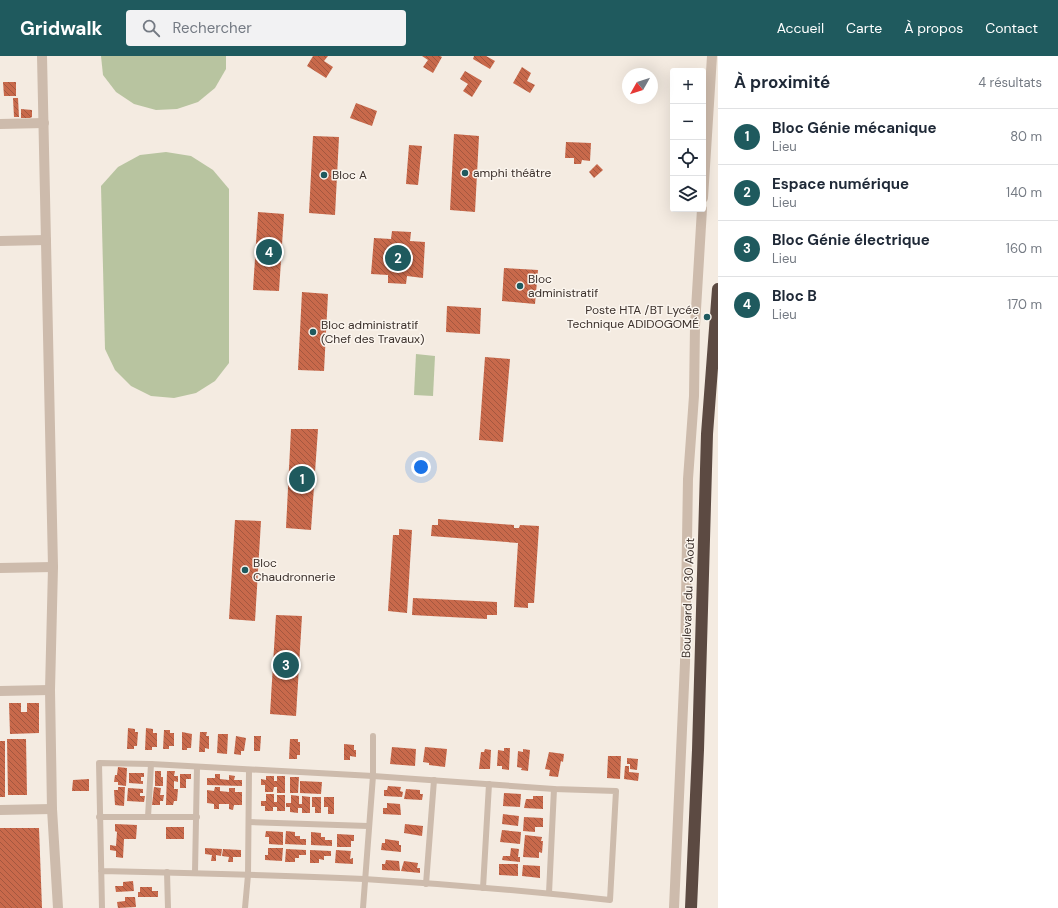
<!DOCTYPE html>
<html lang="fr">
<meta charset="utf-8">
<style>
body{margin:0;font-family:"DM Sans",sans-serif;background:#f2f2f3;color:#1f2937}
.controls{position:absolute;right:12px;top:12px;display:grid;overflow:hidden;border-radius:4px;box-shadow:0 4px 16px #0002}
.controls button{width:36px;height:36px;display:grid;place-items:center;padding:0;border:0;border-bottom:1px solid #e0e1e3;background:#fff;color:#1f2937;font:20px sans-serif}
.compass{position:absolute;left:622px;top:12px;width:36px;height:36px;border-radius:50%;background:#fff;box-shadow:0 4px 16px #0002;rotate:231deg}
.you{position:absolute;left:421px;top:411px;width:14px;height:14px;margin:-10px;border:3px solid #fff;border-radius:50%;background:#1a73e8;box-shadow:0 0 0 6px #1a73e833}
.badge{display:grid;place-items:center;width:26px;height:26px;border-radius:50%;background:#1f5a5e;color:#fff;font-size:13px;font-weight:700}
.pin{position:absolute;translate:-50% -50%;border:2px solid #fff;box-shadow:0 1px 4px #0006}
.list{margin:0;padding:0;list-style:none}
h2{display:flex;justify-content:space-between;align-items:center;height:52px;margin:0;padding:0 16px;font-size:17px}
h2 small{font-size:13px;font-weight:400;color:#747a83}
.list li{display:grid;grid-template-columns:26px 1fr auto;gap:12px;align-items:center;box-sizing:border-box;height:56px;padding:0 16px;border-top:1px solid #e0e1e3}
.list b{display:block;font-size:15px;white-space:nowrap}
.list p{margin:0;font-size:13px;white-space:nowrap;color:#747a83}
.list em{font-size:13px;font-style:normal;color:#747a83}
.icon{flex:none;width:22px;height:22px;fill:none;stroke:currentColor;stroke-width:2;stroke-linecap:round;stroke-linejoin:round}
.map{position:relative;flex:none;width:718px;height:852px;overflow:hidden}
header{display:flex;align-items:center;gap:24px;box-sizing:border-box;height:56px;padding:0 20px;background:#1f5a5e;color:#fff}
header strong{font-size:19px}
nav{display:flex;gap:22px;margin-inline-start:auto;font-size:14px}
.search{width:280px;height:36px;background:#f2f2f3;display:flex;align-items:center;gap:10px;box-sizing:border-box;padding:0 14px;border-radius:4px;color:#747a83;font-size:15px}
main{display:flex}
aside{flex:1;background:#fff}
.map>svg:first-child{display:block}
</style>
<header>
<strong>Gridwalk</strong>
<div class="search"><svg class="icon" aria-label="search" viewBox="0 0 24 24"><circle cx="10" cy="10" r="6"/><path d="M15 15l6 6"/></svg>Rechercher</div>
<nav><a>Accueil</a><a>Carte</a><a>À propos</a><a>Contact</a></nav>
</header>
<main>
<div class="map">
<svg width="718" height="852" viewBox="0 0 718 852">
<defs>
<pattern id="building-back-hatch" width="6" height="6" patternUnits="userSpaceOnUse"><rect width="6" height="6" fill="#c8694b"/><path d="M-1 5l2 2M0 0l6 6M5-1l2 2" fill="none" stroke="#a4573f"/></pattern>
</defs>
<rect width="100%" height="100%" fill="#f4ebe1"/>
<g fill="#b8c4a0">
<path d="M101 0H226V13L215 32 198 46 177 53 156 54 134 48 116 36 103 19Z"/>
<path d="M166 96 191 100 213 114 229 133V307L215 325 196 337 174 342 151 340 131 330 115 314 105 293 101 130 118 111 140 99Z"/>
<path d="M416 298 435 300 433 340 414 339Z"/>
</g>
<g fill="url(#building-back-hatch)">
<path d="M313 0H328L324 5 333 11 326 22 307 10Z"/>
<path d="M422 0H440L442 1 433 17 423 11 428 4Z"/>
<path d="M474 0H486L495 5 490 13 473 3Z"/>
<path d="M522 11 531 17 527 25 535 29 530 37 513 27Z"/>
<path d="M465 15 482 25 472 41 463 35 468 28 460 23Z"/>
<path d="M3 26H16V40H4Z"/>
<path d="M13 42H18L19 61H14Z"/>
<path d="M356 47 377 55 372 70 350 62Z"/>
<path d="M21 53 32 54V61L30 62H21Z"/>
<path d="M454 78 479 80 475 156 450 154Z"/>
<path d="M313 80 339 81 335 159 309 157Z"/>
<path d="M566 86 591 87 590 105 582 104 581 108H574V102H565Z"/>
<path d="M409 89 422 90 418 129 406 128Z"/>
<path d="M597 108 603 114 594 122 589 116Z"/>
<path d="M258 156 284 158 279 235 253 234Z"/>
<path d="M392 175 411 176 410 185 425 186 423 222 407 220 406 228 388 227V219L371 218 374 182 391 183Z"/>
<path d="M504 212 538 214 535 248 502 245Z"/>
<path d="M302 236 328 238 324 315 298 314Z"/>
<path d="M447 250 481 252 480 278 446 276Z"/>
<path d="M485 301 510 303 503 386 479 384Z"/>
<path d="M291 373H318L311 474 286 472Z"/>
<path d="M438 463 514 469V472H519L520 469 539 470 534 547H528V552L514 551 518 487 431 480 432 469H438Z"/>
<path d="M235 464 261 465 255 565 229 563Z"/>
<path d="M399 473 412 474 407 557 388 555 393 479H399Z"/>
<path d="M413 542 497 546V559H487V563L412 559Z"/>
<path d="M276 559 302 560 296 660 270 658Z"/>
<path d="M9 647H21V656H27V647H39V677L10 678Z"/>
<path d="M128 672 135 673V676H138L137 690H134V693H127Z"/>
<path d="M146 672 153 673V677H157V691H152V694H145Z"/>
<path d="M164 674H170V677H174V690H169V693H163Z"/>
<path d="M182 676 192 678 191 692H187V694H182Z"/>
<path d="M200 676H207L206 680H209V693L205 692V696H199Z"/>
<path d="M218 678H228L227 698 217 697Z"/>
<path d="M236 680 246 682 244 695H241V699L234 698Z"/>
<path d="M254 680H261L260 695H254Z"/>
<path d="M7 683H26L27 739H8Z"/>
<path d="M290 683H298V686H300V699H297V703H289Z"/>
<rect x="0" y="685" width="5" height="56"/>
<path d="M344 688 354 689V694H356V701L350 700V704H344Z"/>
<path d="M392 691 416 693 415 710 390 708Z"/>
<path d="M425 691 447 693 445 711 429 709V707L423 706Z"/>
<path d="M504 692H510L509 714 502 713V710H497L498 694 504 695Z"/>
<path d="M485 693 491 694 490 713H479L481 696H484Z"/>
<path d="M523 693 530 694 528 715 521 714 522 712 517 711 518 695 523 696Z"/>
<path d="M549 696 564 698 563 706 561 705 558 721 549 720 550 714 545 713Z"/>
<path d="M608 700H621L620 723 607 722Z"/>
<path d="M627 702 638 703 637 714 630 713V708H627Z"/>
<path d="M625 710H629V716L639 717 638 725 624 723Z"/>
<path d="M118 711 127 712 126 730 118 729V726H114L115 719H117Z"/>
<path d="M155 715H161V721H163V730H155Z"/>
<path d="M167 715H175L174 720H178V726L174 725V733H178L177 745H174L173 749H166Z"/>
<path d="M129 717H144V721H141V725H143V728L129 727Z"/>
<path d="M180 718H191V723H186V732H180Z"/>
<path d="M215 718H220V723L229 724V719L235 720 234 724H242V730L207 729V722H215Z"/>
<path d="M266 720H274V725H277V720H285V737H277V731H274L273 736H265V729H261V723L266 724Z"/>
<path d="M290 721H299L298 737H290Z"/>
<path d="M89 723V735H72L73 724Z"/>
<path d="M300 725 322 726 321 738 300 737Z"/>
<path d="M388 730 401 731 400 735 403 736 402 741 384 740V734H387Z"/>
<path d="M118 731H125L124 750 115 749 114 734H118Z"/>
<path d="M154 731 161 732 160 739H164L163 745H160V749H152Z"/>
<path d="M215 731H220V735L229 736V732H235V736H242V749H234L233 754 229 753V748H219V753H214V748L207 747V734L214 735Z"/>
<path d="M128 732 143 733V737H140V740H145L144 746 127 745Z"/>
<path d="M406 733 420 734V738H423L422 744 404 743Z"/>
<path d="M504 737 521 738 520 751 503 750Z"/>
<path d="M266 738H274V746H277V739H285V755H277V751H273V755H265V750H261V745H266Z"/>
<path d="M291 739 299 740V748H302V740L310 741V757H302V752H298V757L290 756V751H286V747H291Z"/>
<path d="M533 740H543V753L524 752 526 743H533Z"/>
<path d="M312 741H321V757H315V751H312Z"/>
<path d="M324 741H334V758H328V751H324Z"/>
<path d="M387 747 400 748 401 759 383 758V752H387Z"/>
<path d="M503 758 519 760 518 770 502 768Z"/>
<path d="M524 761 543 762V771H535V776L523 775Z"/>
<path d="M115 768 137 769 136 783H124L123 802 116 801V795L110 794V789L116 790 117 776 115 775Z"/>
<path d="M405 768 423 770 422 780 404 777Z"/>
<rect x="166" y="771" width="18" height="12"/>
<path d="M0 772H39L42 852H0Z"/>
<path d="M502 774 521 776 520 788 500 786Z"/>
<path d="M266 775 283 776V789L269 788V781H265Z"/>
<path d="M286 775 295 776V780H300V783H306V789L285 788Z"/>
<path d="M311 776 321 777V781H325V784H332V790L311 789Z"/>
<path d="M337 778 354 779V785H351V791H337Z"/>
<path d="M525 779 542 781 541 785H543L542 797 539 796V802L523 801Z"/>
<path d="M385 783 399 785V789H401V796L381 794 382 787H385Z"/>
<path d="M205 792 222 793 221 800 216 799V805H211L212 799 205 798Z"/>
<path d="M268 792H283L282 805 265 804V799H268Z"/>
<path d="M511 792 519 793 518 801H520V806L502 804 503 800H510Z"/>
<path d="M223 793 241 794V801H233V806H228L229 801 222 800Z"/>
<path d="M286 793 306 794V799H299V802H295V806H285Z"/>
<path d="M310 794 331 795V800H324V804L319 803V807H310Z"/>
<path d="M336 794 351 795 350 803 353 802V808L335 807Z"/>
<path d="M386 804 399 805 400 815 382 814V808H385Z"/>
<path d="M404 805 418 807 417 812H420V817L401 815Z"/>
<path d="M499 808H518V820L499 819Z"/>
<path d="M523 809 540 810V822L522 820Z"/>
<path d="M133 825 134 835 116 836 115 830H123V826Z"/>
<path d="M140 831H152V835H158V841H138V836H140Z"/>
<path d="M125 841H135L136 851 118 852 117 846 125 845Z"/>
</g>
<g fill="none" stroke-linecap="round" stroke-linejoin="round">
<g stroke="#cdbbac" stroke-width="6">
<path d="M99 761H197"/>
<path d="M148 761 151 708"/>
<path d="M249 766 368 770"/>
<path d="M101 815C189 817 276 819 364 823 446 828 528 835 610 844L616 735 554 733 373 720 151 708 99 707 102 852"/>
<path d="M167 816 168 852"/>
<path d="M195 816 197 711"/>
<path d="M426 828 434 724"/>
<path d="M483 832 489 728"/>
<path d="M549 837 554 733"/>
<path d="M245 852 248 819 249 714"/>
<path d="M363 852 373 720V680"/>
</g>
<g stroke="#cdbbac" stroke-width="10">
<path d="M42 0 53 511 50 634 52 753 58 852"/>
<path d="M0 68 44 67"/>
<path d="M703 142 712 0"/>
<path d="M0 185 46 184"/>
<path d="M0 512 53 511"/>
<path d="M0 635 50 634"/>
<path d="M0 754 52 753"/>
<path d="M674 852 685 607 688 423 694 340 695 270 702 153"/>
</g>
<path stroke="#5c4a42" stroke-width="12" d="M691 852 698 694 707 378 718 233"/>
</g>
<g fill="#1f5a5e" stroke="#fbf5ee" stroke-width="1.5">
<circle cx="465" cy="117" r="4"/>
<circle cx="324" cy="119" r="4"/>
<circle cx="520" cy="230" r="4"/>
<circle cx="707" cy="261" r="4"/>
<circle cx="313" cy="276" r="4"/>
<circle cx="245" cy="514" r="4"/>
</g>
<g text-anchor="middle" dominant-baseline="central" stroke-width="3" stroke-linejoin="round" paint-order="stroke">
<g font-size="12" fill="#3b302b" stroke="#fbf5ee" text-anchor="start">
<text x="473" y="117">amphi théâtre</text>
<text x="332" y="119">Bloc A</text>
<text x="528" y="223">Bloc<tspan x="528" dy="14">administratif</tspan></text>
<text x="699" y="254" text-anchor="end">Poste HTA /BT Lycée<tspan x="699" dy="14">Technique ADIDOGOMÉ</tspan></text>
<text x="321" y="269">Bloc administratif<tspan x="321" dy="14">(Chef des Travaux)</tspan></text>
<text x="253" y="507">Bloc<tspan x="253" dy="14">Chaudronnerie</tspan></text>
</g>
<g font-size="12" fill="#3b302b" stroke="#fbf5ee">
<text transform="translate(688 542) rotate(-88)">Boulevard du 30 Août</text>
</g>
</g>
</svg>
<div class="controls">
<button>+</button>
<button>−</button>
<button><svg class="icon" aria-label="locate" viewBox="0 0 24 24"><circle cx="12" cy="12" r="6"/><path d="M12 2v4M12 18v4M2 12h4M18 12h4"/></svg></button>
<button><svg class="icon" aria-label="layers" viewBox="0 0 24 24"><path d="M12 4l9 5-9 5-9-5zM3 14l9 5 9-5"/></svg></button>
</div>
<svg class="compass" viewBox="-18 -18 36 36"><path d="M0-13l5 13h-10z" fill="#e53935"/><path d="M0 13l5-13h-10z" fill="#747a83"/></svg>
<div class="you"></div>
<div class="pin badge" style="left:302px;top:423px">1</div>
<div class="pin badge" style="left:398px;top:202px">2</div>
<div class="pin badge" style="left:286px;top:609px">3</div>
<div class="pin badge" style="left:269px;top:196px">4</div>
</div>
<aside>
<h2>À proximité<small>4 résultats</small></h2>
<ul class="list">
<li><span class="badge">1</span><div><b>Bloc Génie mécanique</b><p>Lieu</p></div><em>80 m</em></li>
<li><span class="badge">2</span><div><b>Espace numérique</b><p>Lieu</p></div><em>140 m</em></li>
<li><span class="badge">3</span><div><b>Bloc Génie électrique</b><p>Lieu</p></div><em>160 m</em></li>
<li><span class="badge">4</span><div><b>Bloc B</b><p>Lieu</p></div><em>170 m</em></li>
</ul>
</aside>
</main>
